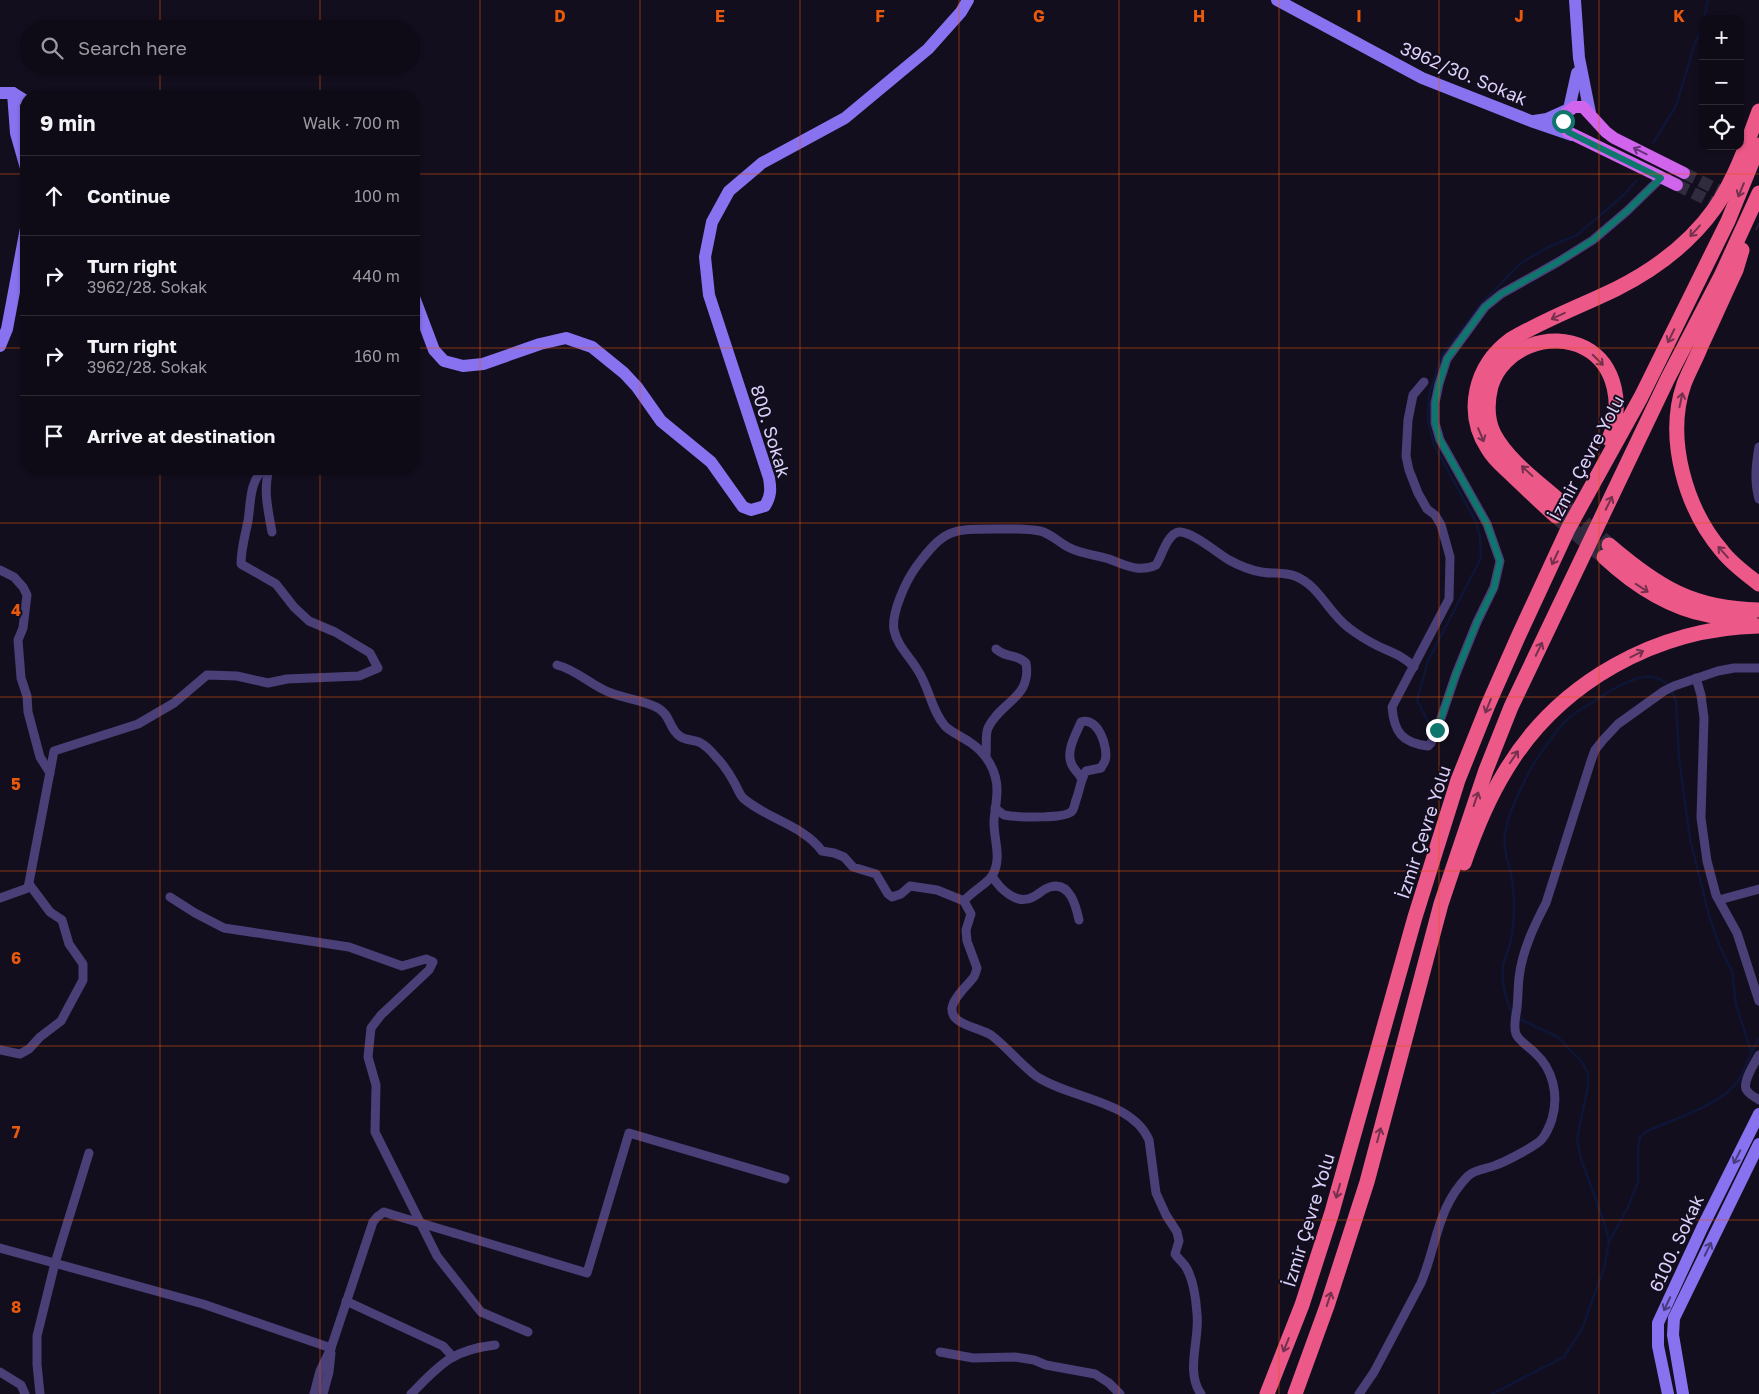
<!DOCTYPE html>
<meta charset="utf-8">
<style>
body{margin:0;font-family:"Golos Text",sans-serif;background:#1c1823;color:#f1f3f6}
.controls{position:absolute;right:15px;top:15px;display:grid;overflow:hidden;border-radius:10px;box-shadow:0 1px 4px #0004}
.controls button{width:45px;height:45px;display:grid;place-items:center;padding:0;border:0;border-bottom:1px solid #2e2b35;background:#0e0a16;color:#f1f3f6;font:25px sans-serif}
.stop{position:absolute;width:15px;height:15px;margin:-11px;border:4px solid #0f766e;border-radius:50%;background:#fff}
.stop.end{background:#0f766e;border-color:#fff;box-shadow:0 1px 5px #0008}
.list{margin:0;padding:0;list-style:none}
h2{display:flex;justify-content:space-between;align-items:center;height:65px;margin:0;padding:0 20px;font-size:21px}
h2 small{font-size:16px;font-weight:400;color:#9b9aa1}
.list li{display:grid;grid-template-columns:32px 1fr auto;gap:15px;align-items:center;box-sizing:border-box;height:80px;padding:0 20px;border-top:1px solid #2e2b35}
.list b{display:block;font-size:19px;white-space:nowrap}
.list p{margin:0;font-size:16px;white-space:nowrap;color:#9b9aa1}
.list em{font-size:16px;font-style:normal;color:#9b9aa1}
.icon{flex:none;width:28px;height:28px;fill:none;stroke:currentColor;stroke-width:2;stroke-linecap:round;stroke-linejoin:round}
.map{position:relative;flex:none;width:1759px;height:1394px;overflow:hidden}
.search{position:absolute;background:#0e0a16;box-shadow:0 1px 4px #0004;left:20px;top:20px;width:400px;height:55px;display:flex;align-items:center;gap:12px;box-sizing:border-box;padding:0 18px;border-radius:28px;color:#9b9aa1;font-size:19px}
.panel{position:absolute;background:#0e0a16;box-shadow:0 1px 4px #0004;left:20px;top:90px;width:400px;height:385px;border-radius:20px}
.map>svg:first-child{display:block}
</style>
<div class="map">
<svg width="1759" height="1394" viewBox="0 0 1759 1394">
<rect width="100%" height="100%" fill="#130e1e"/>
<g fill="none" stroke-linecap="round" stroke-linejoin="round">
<g stroke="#0e1637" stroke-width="2.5">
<path d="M1704 19 1708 0"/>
<path d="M1653 143 1676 106 1694 46 1703 24"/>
<path d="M1430 726 1417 700 1428 661 1481 558 1480 537 1476 522 1434 445 1428 421 1429 394 1442 356 1481 304 1521 263 1548 247 1577 235 1625 194 1636 181"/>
<path d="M1507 859C1505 849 1503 839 1506 829 1511 804 1532 763 1548 743 1554 734 1562 724 1570 717 1577 711 1585 707 1593 702 1618 685 1663 655 1676 702L1679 758 1690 839 1710 919 1719 944 1732 972 1736 1005 1751 1051"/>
<path d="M1507 859C1515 885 1516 913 1511 940 1509 949 1505 957 1503 966 1501 982 1506 1001 1513 1015"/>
<path d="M1517 1018 1558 1037 1582 1062 1588 1074V1086L1577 1139 1581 1159 1605 1225 1609 1242"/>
<path d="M1492 1394 1564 1357 1582 1329 1604 1268 1609 1242 1628 1207 1638 1182V1148L1640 1137 1647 1131C1674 1119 1721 1105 1738 1081 1746 1068 1750 1052 1759 1039"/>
</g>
<g stroke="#312b3f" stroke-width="12" stroke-dasharray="12 6" stroke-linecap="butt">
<path d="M1684 173 1759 210"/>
<path d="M1677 185 1759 225"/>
</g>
<g stroke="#312b3f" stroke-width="15" stroke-dasharray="15 8" stroke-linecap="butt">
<path d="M1567 508 1609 545"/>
<path d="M1556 516 1604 557"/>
</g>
<g stroke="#4a3f77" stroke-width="9">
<path d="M1424 382 1413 395 1408 420 1406 456 1409 470 1418 493 1427 509 1435 515 1441 525 1450 557 1449 599 1392 707C1394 732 1402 743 1428 746L1431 743 1437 730 1456 674 1477 622 1494 587 1500 561 1487 524 1440 440 1435 423V403L1439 384 1447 359 1485 307 1501 294 1558 262 1593 240 1627 211 1661 178"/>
<path d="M1759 447C1756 464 1754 481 1759 499"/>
<path d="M269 469C263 490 268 510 272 532"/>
<path d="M0 570 14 577 23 587 27 595 23 628 18 640 21 678 27 696 28 712 40 757 50 773"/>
<path d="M557 665C577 670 592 686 611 693 626 699 644 700 658 708 671 715 669 730 681 737 686 740 693 740 699 742 705 745 712 752 716 757 723 764 729 773 734 782 737 787 739 794 743 798 767 819 803 825 822 851L834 853 844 857 853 867 876 874 888 894 892 897 901 894 910 886 937 890 964 901C971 892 988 883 992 876 1003 858 993 839 994 820 995 810 997 800 997 790 997 771 986 753 971 743 963 737 952 733 945 726 931 710 929 686 917 669 909 656 897 645 894 630 891 613 906 581 916 567 945 528 952 529 999 529 1013 529 1027 528 1040 531 1052 534 1059 543 1070 548 1082 554 1096 555 1109 559 1125 565 1140 573 1156 565 1162 556 1167 534 1179 532 1192 531 1217 553 1229 560 1238 565 1250 570 1261 572 1272 574 1284 572 1295 576 1320 586 1328 613 1349 628 1358 635 1368 641 1378 646 1390 652 1404 656 1414 667"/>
<path d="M1696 678 1701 695 1704 718 1701 818 1707 861 1716 895 1737 933 1759 1001"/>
<path d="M986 755C987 747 985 735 988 728 1000 702 1032 698 1026 663 1014 652 1009 660 996 649"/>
<path d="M995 808 1004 815 1011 816C1022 817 1066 819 1072 811 1074 809 1075 803 1076 800 1080 790 1080 781 1086 771L1101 768C1101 767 1105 762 1105 761 1109 748 1098 716 1081 722 1076 734 1065 752 1072 765 1074 770 1079 773 1081 778"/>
<path d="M992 876C1000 889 1017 906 1033 897 1039 894 1043 889 1050 887 1070 881 1076 906 1079 920"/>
<path d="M170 897 195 913 224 928 349 947 402 966 426 959 433 962 429 970 381 1015 371 1028 368 1057 376 1085 375 1132 437 1256 481 1312 528 1332"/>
<path d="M0 898 28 888 54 751 138 724 174 703 207 675 237 676 268 683 287 679 359 676 378 668 370 653 335 632 309 621 294 607 276 584 241 564C241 549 245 536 248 521 251 502 249 484 263 469"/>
<path d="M1719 900 1759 889"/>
<path d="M964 901 971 914 966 930 967 941 977 968C976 971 975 976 973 978 967 986 952 999 952 1009 951 1025 981 1028 991 1035 1007 1047 1020 1064 1036 1076 1070 1099 1132 1100 1149 1140L1156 1193 1166 1215 1177 1232 1179 1241 1175 1254C1179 1260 1184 1263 1187 1269 1194 1282 1196 1299 1197 1314 1200 1339 1185 1372 1201 1394"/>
<path d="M0 1050 20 1054 29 1049 40 1037 61 1021 83 980V964L69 944 62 920 50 912 29 884"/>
<path d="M1759 1055C1755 1062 1743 1081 1746 1089 1748 1094 1755 1097 1759 1100"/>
<path d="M454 1233 587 1273 629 1133 785 1179"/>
<path d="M0 1248 203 1304 331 1348"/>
<path d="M346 1301 443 1346 453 1357"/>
<path d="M940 1352 973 1358 1015 1357 1034 1360 1046 1365 1095 1374 1109 1383 1120 1394"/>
<path d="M0 1372 21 1385 25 1394"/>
<path d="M40 1394 37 1364V1336L55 1263 89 1153"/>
<path d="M314 1394 320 1371 331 1348 373 1222 377 1217 384 1212 390 1214"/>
<path d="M323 1394 329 1372 331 1353"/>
<path d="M411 1394C440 1365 451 1350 495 1345"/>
<path d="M1359 1394 1374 1372 1421 1283C1437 1245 1437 1207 1468 1176 1475 1169 1487 1169 1496 1165 1505 1162 1536 1146 1542 1139 1546 1134 1550 1125 1552 1119 1559 1095 1553 1069 1535 1053 1529 1047 1519 1041 1516 1034 1513 1026 1516 1016 1517 1008 1518 998 1518 988 1519 978 1522 951 1534 926 1546 903L1591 761 1595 750 1603 740 1618 724 1664 691 1674 686 1718 671 1734 668H1759"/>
</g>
<g stroke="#8972ef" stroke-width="12">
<path d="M1277 0 1422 78 1531 121 1572 135"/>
<path d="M1575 0 1579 58 1590 113"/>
<path d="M0 93H13L26 101"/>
<path d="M13 93 16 133 26 168"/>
<path d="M1534 121 1547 119 1569 109 1577 73"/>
<path d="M414 297 434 350 444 361 463 366 483 364 540 344 566 338 592 347 624 373 637 387 661 421 711 462 743 507 751 510 765 506C771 496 771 489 769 478L709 295 705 257 712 222 729 191 762 163 845 118 928 49 961 12 968 0"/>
<path d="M0 346 7 329 26 228"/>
<path d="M1668 1394 1658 1346V1323L1702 1228 1759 1114"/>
<path d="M1683 1394 1673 1335 1674 1318 1759 1144"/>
</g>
<path stroke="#d064ed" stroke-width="12" d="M1677 185 1568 132 1564 125 1565 114 1574 107H1583L1606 132 1614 138 1684 173"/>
<g stroke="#ec5988" stroke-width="15">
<path d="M1742 250 1736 270C1724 295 1713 321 1701 346 1696 359 1689 371 1684 384 1665 439 1686 509 1722 551 1732 564 1746 574 1759 584"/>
<path d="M1563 504C1540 483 1509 462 1494 434 1486 418 1487 402 1491 386 1503 348 1550 330 1585 348 1617 365 1623 408 1609 439"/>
<path d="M1556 516C1542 504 1528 490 1514 477 1505 468 1494 460 1488 449 1464 412 1475 366 1510 340 1543 320 1581 306 1616 289 1654 270 1690 243 1715 208 1735 179 1747 144 1759 111"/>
<path d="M1609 545C1658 587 1693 609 1759 610"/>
<path d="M1604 557C1634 585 1667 607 1708 615 1722 617 1736 618 1750 620"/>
<path d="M1464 863C1475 831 1488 799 1506 770 1559 682 1657 628 1759 626"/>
<path d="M1267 1394 1302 1305 1332 1212 1415 917 1458 780 1488 705 1518 637 1568 529 1641 397 1728 221 1759 145"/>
<path d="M1295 1394 1327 1306 1367 1182 1441 904 1486 770 1511 707 1668 378 1721 276 1759 193"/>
</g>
<path stroke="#4a3f77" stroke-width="9" d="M390 1214 454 1233"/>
</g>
<defs><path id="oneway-shaft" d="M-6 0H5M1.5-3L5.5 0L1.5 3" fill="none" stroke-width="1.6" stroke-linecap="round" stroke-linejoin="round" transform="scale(1.25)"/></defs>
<use stroke="#68357b" href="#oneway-shaft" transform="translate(1640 151) rotate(-153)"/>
<g stroke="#75304e">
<use href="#oneway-shaft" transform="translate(1741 190) rotate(113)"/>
<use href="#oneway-shaft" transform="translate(1695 231) rotate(132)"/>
<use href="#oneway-shaft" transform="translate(1558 316) rotate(155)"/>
<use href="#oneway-shaft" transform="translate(1671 336) rotate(116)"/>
<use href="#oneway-shaft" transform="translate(1598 360) rotate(45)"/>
<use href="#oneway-shaft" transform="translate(1681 400) rotate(-78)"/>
<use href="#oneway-shaft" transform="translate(1481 435) rotate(67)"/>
<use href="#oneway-shaft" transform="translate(1527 471) rotate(-137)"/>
<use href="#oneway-shaft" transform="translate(1609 503) rotate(-64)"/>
<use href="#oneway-shaft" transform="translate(1723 552) rotate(-132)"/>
<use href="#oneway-shaft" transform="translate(1555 558) rotate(115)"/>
<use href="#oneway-shaft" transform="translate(1642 588) rotate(33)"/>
<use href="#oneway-shaft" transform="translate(1539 649) rotate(-64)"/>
<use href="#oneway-shaft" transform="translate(1637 654) rotate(-27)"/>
<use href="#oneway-shaft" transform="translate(1488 706) rotate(112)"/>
<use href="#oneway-shaft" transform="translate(1514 757) rotate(-56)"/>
<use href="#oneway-shaft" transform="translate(1476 799) rotate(-71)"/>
<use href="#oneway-shaft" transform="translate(1379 1135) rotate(-75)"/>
<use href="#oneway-shaft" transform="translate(1338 1191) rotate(106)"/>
<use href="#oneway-shaft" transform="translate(1329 1299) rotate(-72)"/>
<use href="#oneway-shaft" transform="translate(1286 1345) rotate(112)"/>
</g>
<g stroke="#483b7c">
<use href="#oneway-shaft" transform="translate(1737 1157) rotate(117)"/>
<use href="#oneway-shaft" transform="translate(1708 1249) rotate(-64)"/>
<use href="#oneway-shaft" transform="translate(1667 1304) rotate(115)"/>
</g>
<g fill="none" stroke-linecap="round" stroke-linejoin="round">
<path stroke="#0f766e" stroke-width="6" d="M1437 730 1456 674 1477 622 1494 588 1500 561 1487 524 1440 440 1435 423V403L1439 384 1447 359 1485 307 1501 294 1558 262 1593 240 1627 211 1661 178 1568 132 1565 128 1563 121"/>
</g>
<path fill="none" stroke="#e8590c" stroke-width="1" stroke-opacity="0.55" d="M160 0V29M320 0V29M480 0V1394M640 0V1394M800 0V1394M959 0V1394M1119 0V1394M1279 0V1394M1439 0V1394M1599 0V1394M160 66V96M320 66V96M0 174H26M414 174H1759M0 348H26M414 348H1759M160 469V1394M320 469V1394M0 523H1759M0 697H1759M0 871H1759M0 1046H1759M0 1220H1759"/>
<g text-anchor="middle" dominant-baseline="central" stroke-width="4" stroke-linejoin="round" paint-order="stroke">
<g font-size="18" fill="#dcd0fa" stroke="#130e1e">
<text transform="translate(1464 73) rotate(23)">3962/30. Sokak</text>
<text transform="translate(771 431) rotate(73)">800. Sokak</text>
<text transform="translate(1586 458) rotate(-62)">İzmir Çevre Yolu</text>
<text transform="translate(1423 832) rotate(-72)">İzmir Çevre Yolu</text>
<text transform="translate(1308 1220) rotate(-73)">İzmir Çevre Yolu</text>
<text transform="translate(1676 1243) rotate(-65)">6100. Sokak</text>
</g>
</g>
<g font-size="16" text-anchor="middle" font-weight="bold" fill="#e8590c" stroke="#130e1e" stroke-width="4" stroke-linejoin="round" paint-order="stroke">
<text x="560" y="22">D</text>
<text x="720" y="22">E</text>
<text x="880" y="22">F</text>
<text x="1039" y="22">G</text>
<text x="1199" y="22">H</text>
<text x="1359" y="22">I</text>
<text x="1519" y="22">J</text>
<text x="1679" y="22">K</text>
<text x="16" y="616">4</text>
<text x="16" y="790">5</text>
<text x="16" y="964">6</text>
<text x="16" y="1138">7</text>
<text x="16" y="1313">8</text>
</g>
</svg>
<div class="controls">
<button>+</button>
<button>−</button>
<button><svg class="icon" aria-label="locate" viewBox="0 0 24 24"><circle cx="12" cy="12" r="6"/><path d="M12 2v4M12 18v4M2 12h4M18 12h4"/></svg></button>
</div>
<div class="stop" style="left:1563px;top:121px"></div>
<div class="stop end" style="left:1437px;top:730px"></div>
<div class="search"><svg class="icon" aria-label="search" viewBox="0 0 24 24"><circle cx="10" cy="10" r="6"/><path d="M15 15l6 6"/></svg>Search here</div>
<section class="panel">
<h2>9 min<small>Walk · 700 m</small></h2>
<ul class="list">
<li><svg class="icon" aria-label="ahead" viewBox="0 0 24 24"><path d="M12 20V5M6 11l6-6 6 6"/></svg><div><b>Continue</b></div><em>100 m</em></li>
<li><svg class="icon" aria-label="right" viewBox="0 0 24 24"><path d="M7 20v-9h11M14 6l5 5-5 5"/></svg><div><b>Turn right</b><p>3962/28. Sokak</p></div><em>440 m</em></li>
<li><svg class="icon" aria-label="right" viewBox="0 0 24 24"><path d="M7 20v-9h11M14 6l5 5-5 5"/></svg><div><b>Turn right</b><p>3962/28. Sokak</p></div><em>160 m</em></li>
<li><svg class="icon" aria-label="arrive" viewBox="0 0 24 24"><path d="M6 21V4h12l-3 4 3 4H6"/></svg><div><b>Arrive at destination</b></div></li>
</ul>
</section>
</div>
